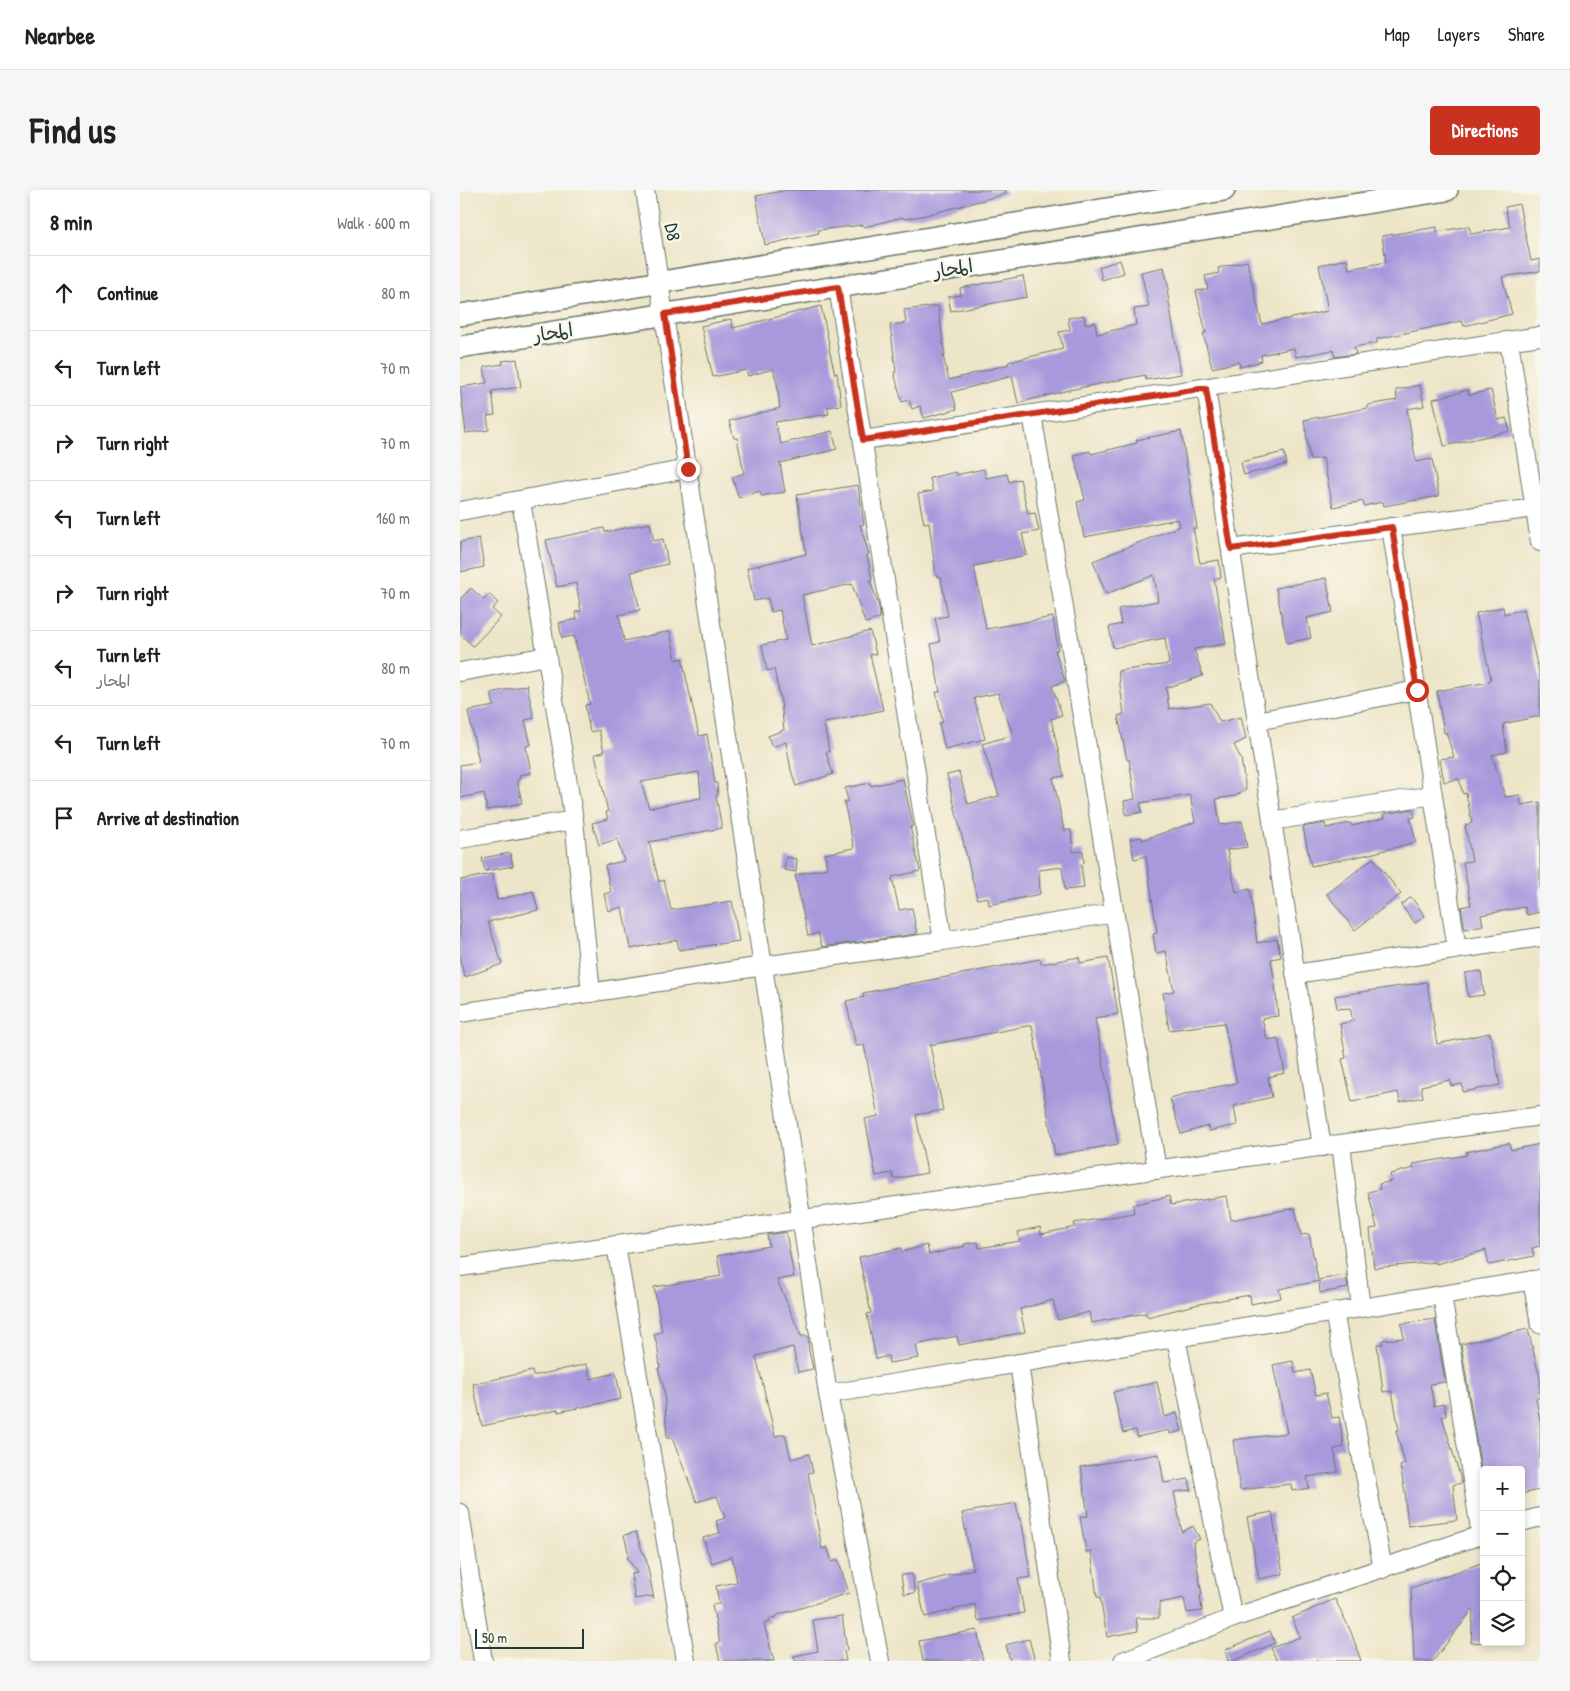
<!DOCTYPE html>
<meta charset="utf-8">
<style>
body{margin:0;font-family:"Patrick Hand","Playpen Sans Arabic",sans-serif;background:#f6f6f6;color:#202124}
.controls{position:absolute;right:15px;bottom:15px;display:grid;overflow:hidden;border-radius:5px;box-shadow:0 2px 8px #0003}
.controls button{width:45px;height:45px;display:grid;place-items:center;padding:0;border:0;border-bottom:1px solid #e0e0e0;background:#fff;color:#202124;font:25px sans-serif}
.scale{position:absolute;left:15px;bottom:12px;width:109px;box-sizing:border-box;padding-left:5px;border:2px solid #1f3d34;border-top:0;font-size:14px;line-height:18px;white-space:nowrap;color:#1f3d34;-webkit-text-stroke:4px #fbf7ec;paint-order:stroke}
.stop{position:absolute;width:15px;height:15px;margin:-11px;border:4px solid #c8321e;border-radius:50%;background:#fff}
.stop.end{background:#c8321e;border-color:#fff;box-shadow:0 1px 5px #0008}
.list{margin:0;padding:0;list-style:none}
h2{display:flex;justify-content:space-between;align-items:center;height:65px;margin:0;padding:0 20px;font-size:21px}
h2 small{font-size:16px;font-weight:400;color:#757577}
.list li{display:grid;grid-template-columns:32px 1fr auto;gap:15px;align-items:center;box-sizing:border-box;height:75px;padding:0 20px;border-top:1px solid #e0e0e0}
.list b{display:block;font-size:19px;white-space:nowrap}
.list p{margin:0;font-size:16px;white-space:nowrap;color:#757577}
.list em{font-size:16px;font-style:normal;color:#757577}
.icon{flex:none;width:28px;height:28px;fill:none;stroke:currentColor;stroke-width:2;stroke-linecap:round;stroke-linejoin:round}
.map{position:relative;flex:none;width:1080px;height:1471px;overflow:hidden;border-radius:5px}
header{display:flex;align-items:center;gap:30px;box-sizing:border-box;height:70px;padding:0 25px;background:#fff;border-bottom:1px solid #e0e0e0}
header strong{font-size:24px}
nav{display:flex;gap:28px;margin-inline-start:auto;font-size:18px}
.intro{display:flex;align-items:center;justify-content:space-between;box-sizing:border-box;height:120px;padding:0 30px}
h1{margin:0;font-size:35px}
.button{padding:12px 22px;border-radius:5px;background:#c8321e;color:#fff;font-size:18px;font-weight:700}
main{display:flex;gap:30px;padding:0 30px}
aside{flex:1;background:#fff;border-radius:5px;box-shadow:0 2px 8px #0003}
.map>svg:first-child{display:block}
</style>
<header>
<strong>Nearbee</strong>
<nav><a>Map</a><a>Layers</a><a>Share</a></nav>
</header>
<div class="intro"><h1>Find us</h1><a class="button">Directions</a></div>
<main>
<aside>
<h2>8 min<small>Walk · 600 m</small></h2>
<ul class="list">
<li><svg class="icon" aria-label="ahead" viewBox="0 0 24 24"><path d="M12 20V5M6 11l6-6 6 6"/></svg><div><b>Continue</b></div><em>80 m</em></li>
<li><svg class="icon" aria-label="left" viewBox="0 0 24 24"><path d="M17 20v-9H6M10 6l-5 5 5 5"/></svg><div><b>Turn left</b></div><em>70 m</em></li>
<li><svg class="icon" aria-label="right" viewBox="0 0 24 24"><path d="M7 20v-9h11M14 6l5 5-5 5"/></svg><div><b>Turn right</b></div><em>70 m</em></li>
<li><svg class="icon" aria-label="left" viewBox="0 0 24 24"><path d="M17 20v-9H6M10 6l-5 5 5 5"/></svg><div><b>Turn left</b></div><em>160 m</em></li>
<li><svg class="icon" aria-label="right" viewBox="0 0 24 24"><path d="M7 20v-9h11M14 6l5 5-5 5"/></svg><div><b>Turn right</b></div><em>70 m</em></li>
<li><svg class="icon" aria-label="left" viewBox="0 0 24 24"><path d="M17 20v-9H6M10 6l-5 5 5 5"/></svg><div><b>Turn left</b><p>المحار</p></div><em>80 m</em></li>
<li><svg class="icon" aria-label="left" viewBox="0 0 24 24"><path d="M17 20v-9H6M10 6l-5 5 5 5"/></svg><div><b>Turn left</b></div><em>70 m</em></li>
<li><svg class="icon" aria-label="arrive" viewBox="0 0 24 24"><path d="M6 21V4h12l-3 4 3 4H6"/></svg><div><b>Arrive at destination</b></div></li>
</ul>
</aside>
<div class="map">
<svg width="1080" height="1471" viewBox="0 0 1080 1471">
<rect width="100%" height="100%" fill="#fbf7ec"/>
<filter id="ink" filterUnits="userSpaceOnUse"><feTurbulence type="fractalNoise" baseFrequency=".02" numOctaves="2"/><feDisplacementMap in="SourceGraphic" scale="10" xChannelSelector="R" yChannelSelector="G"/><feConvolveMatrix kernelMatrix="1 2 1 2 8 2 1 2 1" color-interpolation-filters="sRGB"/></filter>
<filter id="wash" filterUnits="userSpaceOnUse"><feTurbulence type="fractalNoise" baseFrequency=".0096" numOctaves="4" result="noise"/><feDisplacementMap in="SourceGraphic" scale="20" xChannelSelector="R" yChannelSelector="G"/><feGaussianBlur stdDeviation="1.12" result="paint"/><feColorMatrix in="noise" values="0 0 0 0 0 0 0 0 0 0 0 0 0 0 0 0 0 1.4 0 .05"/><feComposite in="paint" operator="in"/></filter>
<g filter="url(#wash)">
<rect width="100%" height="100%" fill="#ede5c7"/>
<g id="blocks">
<g fill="#a799dc" fill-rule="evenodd">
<path d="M327 0H546V4L462 26 444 29 443 27 404 37 403 35 358 40 359 43 305 55 296 6Z"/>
<path d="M1059 14 1071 71 1080 69V81L1042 87 1052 124 1004 136 1002 131 917 149V153L894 157 896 164 875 167 873 160 836 167 834 158 801 165 802 171 780 177 779 172 752 178 743 143H746L736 101 748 99 745 86 759 83 758 78 787 71 802 134 868 121 859 75 887 69 889 79 926 72 922 46 977 37V42L1009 36 1011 44 1050 37 1045 17Z"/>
<path d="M660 70 664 83 642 90 639 77Z"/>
<path d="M704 77 709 99 707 100 721 184 686 190 685 185 609 200 558 213 552 186 492 202 497 219 464 228 460 216 452 219 449 210 442 212 434 182H436L430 135 446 133 444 120 478 116 485 166H483L489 190 549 174 548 172 603 159 599 142 610 140 608 128 624 125 625 134 635 132 637 144 676 135 674 119 689 117 681 82Z"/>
<path d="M563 86 567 107 491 121 488 107 501 105 500 98Z"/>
<path d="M361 116 370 158 369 159 375 184 377 183 381 215 367 217 369 224 315 232 321 254 372 241 377 259 320 273 325 302 301 306 300 301 279 308 272 287 284 283 277 248H274L269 231 320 218 317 193 313 179 288 186 286 180 253 187 241 136 271 129 273 138Z"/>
<path d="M57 169 61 197 32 201 35 225 27 226 29 240 6 243 0 197 27 193 24 177 43 174 42 171Z"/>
<path d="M960 195 964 216 947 219 956 272 972 269 979 306 924 316 923 312 904 316 903 311 873 317 863 268 850 270 844 230 908 218V215L937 210 936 200Z"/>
<path d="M1008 200 1009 205 1031 200 1038 230 1046 228 1050 241 984 256 973 209Z"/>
<path d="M721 241 737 338H733L740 373 759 370 761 388 754 389 766 454 734 459 743 486 706 498 709 519 750 513 760 532 781 527 786 549 774 555 781 569 786 600 775 606 756 609 760 635 782 631 787 657 767 660 776 702 790 699 797 753 817 749 821 767 811 769 815 794 818 826 802 828 807 850 818 848 825 883 808 887 812 907 774 916 777 935 749 941 748 936 721 944 710 908 735 901 777 893 764 833 709 840 703 803 714 801 706 761 696 763 693 744 697 743 686 666 674 669 670 649 682 647V650L735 632 730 605 680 613 682 622 666 625 664 611 675 609 669 569 667 570 658 526 664 524 658 481 709 474 705 448 653 458 649 437 661 434 658 419 698 411 694 385 646 404 633 371 720 336 718 329 624 347 617 312 625 310 614 265 630 261 631 264 677 253 676 250Z"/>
<path d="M824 262 827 274 784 285 781 272Z"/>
<path d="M524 279 526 288 547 284 549 292 560 289 568 324 575 323 579 341 562 344 567 365 514 376 526 439 593 427 598 460H595L605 491 592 496 602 525 591 529 604 586 593 588 604 640H611L613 662 623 661 624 673 621 674 624 698 605 700 602 677 579 680 580 704 529 715 528 707 517 709 487 585 499 582 508 614 539 606 522 554 553 545 538 503 514 508 525 549 485 559 479 533 483 532 476 502H480L471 454 480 452 475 428 488 426 481 388 476 386 469 332 464 333 458 304 473 301 470 288 496 282V285Z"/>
<path d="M398 295 404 334 400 335 409 364 407 365 412 390H410L419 417 420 428 405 433 392 394 342 405 352 456 410 441 416 464 410 465 423 520 364 533 369 562H366L373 584 336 596 331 580 326 552 312 557 308 546 324 540 321 512 314 479 307 481 302 455 326 450 320 420 311 422 308 408 294 411 287 378 346 364 337 305Z"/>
<path d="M190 333 194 351 203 349 208 374 171 382 180 420 159 425 164 451 210 441 216 470 222 468 239 546 247 544 255 593H257L258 605 256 606 262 638 189 652 199 692 204 690 211 720 272 711 279 751 219 760 217 750 170 759 162 717 148 721 144 704 151 702 145 675 164 671 157 649 139 655 132 633 148 629 146 622H148L135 564 144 562 139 540 130 542 125 515 130 514 114 446 102 448 99 433 117 429 115 422 121 421 116 393 97 397 86 350 144 338 145 342ZM239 582 241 608 189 618 181 592Z"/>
<path d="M19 348 24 377 0 382V352Z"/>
<path d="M866 388 873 422 847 428 851 448 827 453 816 398Z"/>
<path d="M11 398 24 410 29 404 38 413 32 419 41 427 13 456 0 444V409Z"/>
<path d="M1043 417 1044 424 1064 419 1080 487V526L1043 534 1047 562 1032 565 1045 607 1060 605 1061 615 1080 612V722L1067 725 1065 717 1021 725 1023 735 1005 739 1001 717 1011 715 1003 672 1012 671 1005 635 1012 633 1006 603 1003 604 999 589 984 592 980 569 994 567 986 542 984 543 977 501 1029 492V490L1031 489 1016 423Z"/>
<path d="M67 495 74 528 65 530 71 555 66 556 71 583 59 585 60 589 57 590 62 613 27 620 24 603 0 608V575L19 572 8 521 34 516 31 503Z"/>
<path d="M443 589 453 636 450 637 460 681 432 687 439 720 452 718 457 744 362 757 358 743 348 746 335 685 367 678 365 664 394 658 384 612 388 611 385 598 410 593 411 596Z"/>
<path d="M953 619 955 627 950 628 956 652 910 664 851 676 843 637 865 633 866 638 891 633 892 636 925 628 924 624Z"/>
<path d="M50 663 53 676 25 681 22 668Z"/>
<path d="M326 667 337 669 336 682 324 680Z"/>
<path d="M913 668 941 704 895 740 867 704Z"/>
<path d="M32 684 37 710 73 701 78 720 28 732 42 774 5 787 0 772V690Z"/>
<path d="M951 707 965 726 955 733 941 715Z"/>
<path d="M619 767 620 773 648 768 658 824 635 828 658 954 595 965 572 835 470 855 483 920 456 925 467 983 434 989 432 983 416 986 405 929 418 926 404 855 396 856 386 811 404 807 403 803 580 769 581 774Z"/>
<path d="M1021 781 1024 805 1008 807 1005 783Z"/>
<path d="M967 792 977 854 1030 843 1040 895 1003 902 1002 894 991 896 990 890 961 896 963 907 940 912 938 902 892 912 882 869 886 868 880 834 893 831 890 818 877 819 875 806Z"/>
<path d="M1049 953 1051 960 1080 954V1056L1072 1058 1074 1066 1029 1075 1026 1060 976 1074V1072L914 1078 910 1039 917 1038 908 1002 920 999 919 994 932 991 930 984 954 978 953 974 1007 965 1006 962Z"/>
<path d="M709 1006 711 1015 767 1006 771 1030 835 1018 841 1045 849 1044 858 1090 886 1085 888 1098 860 1103 859 1091 819 1099 821 1108 791 1114 790 1105 739 1114 687 1127 686 1123 631 1133 629 1122 598 1130 593 1110 560 1119 565 1142 499 1155 497 1146 456 1155 459 1168 429 1173 428 1166 416 1169 407 1124 411 1123 399 1067 441 1058 442 1062 467 1055 469 1065 505 1056 504 1054 518 1052 519 1058 560 1051 558 1042 580 1037 581 1044 615 1037 614 1033 674 1023 673 1015Z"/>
<path d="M326 1042 334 1087 317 1090 341 1146H348L349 1161 353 1179 338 1182 333 1157 296 1166 315 1246 325 1244 331 1269 349 1264 353 1282 348 1283 362 1359 367 1357 372 1372 378 1370 389 1403 315 1426V1428L309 1429 310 1432 304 1434 314 1471H260L256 1454 260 1453 252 1415 259 1414 256 1396 277 1392 272 1366 252 1373 243 1348 260 1343 256 1331 265 1328 257 1306 237 1312 212 1248H207L204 1199 198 1178H200L198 1159 194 1144 202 1142 194 1097 261 1086 257 1066 309 1056 307 1045Z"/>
<path d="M975 1129 985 1192 970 1194 974 1216 984 1214 986 1226H982L1002 1293 993 1295 997 1330 948 1336 945 1308 946 1307 940 1276 945 1274 936 1241 939 1240 932 1201 923 1202 917 1154H923L922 1150 944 1148 941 1134Z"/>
<path d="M1068 1139 1080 1189V1207L1076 1208 1080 1232V1300L1061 1304V1280H1021L1001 1154Z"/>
<path d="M833 1171 835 1183 850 1180 856 1205 866 1203 872 1228 879 1227 884 1257 874 1259 878 1282 847 1287 849 1298 832 1301 831 1294 780 1300 773 1250 827 1243 813 1175Z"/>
<path d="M127 1174 130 1189 156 1183 161 1209 98 1222V1220L22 1236 13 1194 72 1181 73 1186Z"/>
<path d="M697 1192 705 1227 717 1223 722 1241 710 1244 709 1240 677 1247 676 1240 663 1243 653 1202Z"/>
<path d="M699 1264 704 1293 729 1289 731 1300 714 1302 722 1342 733 1336 740 1349 733 1352 742 1405 740 1406 742 1421 727 1423 724 1408 699 1413V1428H676L678 1441 647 1447 640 1407H637L631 1361 626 1362 620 1327 628 1326 621 1277Z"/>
<path d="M556 1313 559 1329 561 1328 571 1387 558 1389 564 1423 518 1431 515 1414 465 1427 457 1394 513 1379 502 1323Z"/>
<path d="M812 1322 823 1384 799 1389 787 1327Z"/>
<path d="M176 1342 182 1361 186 1368 194 1409 192 1406 175 1409 171 1384 177 1383 167 1367 169 1365 164 1345Z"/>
<path d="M1024 1372V1452L1011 1453 1013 1419 973 1471H954L951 1398Z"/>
<path d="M452 1384 455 1403 444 1404 441 1385Z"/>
<path d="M875 1409 891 1442 901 1471H817L811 1458 840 1447 832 1428Z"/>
<path d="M382 1426 387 1460 384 1461 386 1471H335L334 1466 358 1461 353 1430Z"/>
<path d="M517 1440 523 1471H463L459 1451Z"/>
<path d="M810 1441 815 1453 773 1471H768L765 1460Z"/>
<path d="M569 1449 575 1471H550L546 1455Z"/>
</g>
</g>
</g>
<g filter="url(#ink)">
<use href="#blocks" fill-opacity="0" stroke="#677867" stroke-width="1"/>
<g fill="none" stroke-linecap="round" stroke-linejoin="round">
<defs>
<g id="minor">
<path d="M185 0 368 1204 420 1471"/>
<path d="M378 97 483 751"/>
<path d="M1049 151 1080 352"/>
<path d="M746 198 862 957"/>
<path d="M572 224 697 980"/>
<path d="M403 250 1080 146"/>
<path d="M61 311 114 630 131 803"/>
<path d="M0 321 228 279"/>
<path d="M931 337 997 759"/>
<path d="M771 359 1075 318"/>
<path d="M0 482 87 466"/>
<path d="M797 531 957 500"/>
<path d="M812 631 973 605"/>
<path d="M0 649 114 630"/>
<path d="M835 784 1080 747"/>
<path d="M0 823 303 776 483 751 654 723"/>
<path d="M881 954 901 1118"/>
<path d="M156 1055 226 1471"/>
<path d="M0 1077 1080 926"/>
<path d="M1072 1090 1080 1134"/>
<path d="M982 1105 1021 1345"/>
<path d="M874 1122 923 1379"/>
<path d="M716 1148 773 1428"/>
<path d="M559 1173 602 1471"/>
<path d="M368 1204 1080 1089"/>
<path d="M0 1323 23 1471"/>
<path d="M1061 1332 1080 1327"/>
<path d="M663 1471 773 1428 1024 1344"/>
</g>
<g id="tertiary">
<path d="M0 125 764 0"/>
<path d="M0 157 987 0"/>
</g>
</defs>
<use href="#minor" stroke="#677867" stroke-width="20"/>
<use href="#tertiary" stroke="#677867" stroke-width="24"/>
<use href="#minor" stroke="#fff" stroke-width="18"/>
<use href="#tertiary" stroke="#fff" stroke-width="21"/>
</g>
</g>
<g fill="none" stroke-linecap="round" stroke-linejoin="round" filter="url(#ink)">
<path stroke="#c8321e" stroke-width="6" d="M228 279 205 124 378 97 403 250 746 198 771 359 932 337 957 500"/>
</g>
<g text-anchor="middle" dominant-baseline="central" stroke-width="5" stroke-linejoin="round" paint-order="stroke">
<g font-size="19" fill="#1f3d34" stroke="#fbf7ec">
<text transform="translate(213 42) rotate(81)">D8</text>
<text transform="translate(493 78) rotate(-9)">المحار</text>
<text transform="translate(93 142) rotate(-9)">المحار</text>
</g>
</g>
</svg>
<div class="controls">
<button>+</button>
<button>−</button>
<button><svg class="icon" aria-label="locate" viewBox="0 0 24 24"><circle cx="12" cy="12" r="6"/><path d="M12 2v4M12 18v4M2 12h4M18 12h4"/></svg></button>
<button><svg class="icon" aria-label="layers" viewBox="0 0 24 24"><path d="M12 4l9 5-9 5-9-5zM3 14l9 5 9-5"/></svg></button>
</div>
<div class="scale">50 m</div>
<div class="stop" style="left:957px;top:500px"></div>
<div class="stop end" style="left:228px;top:279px"></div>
</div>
</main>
